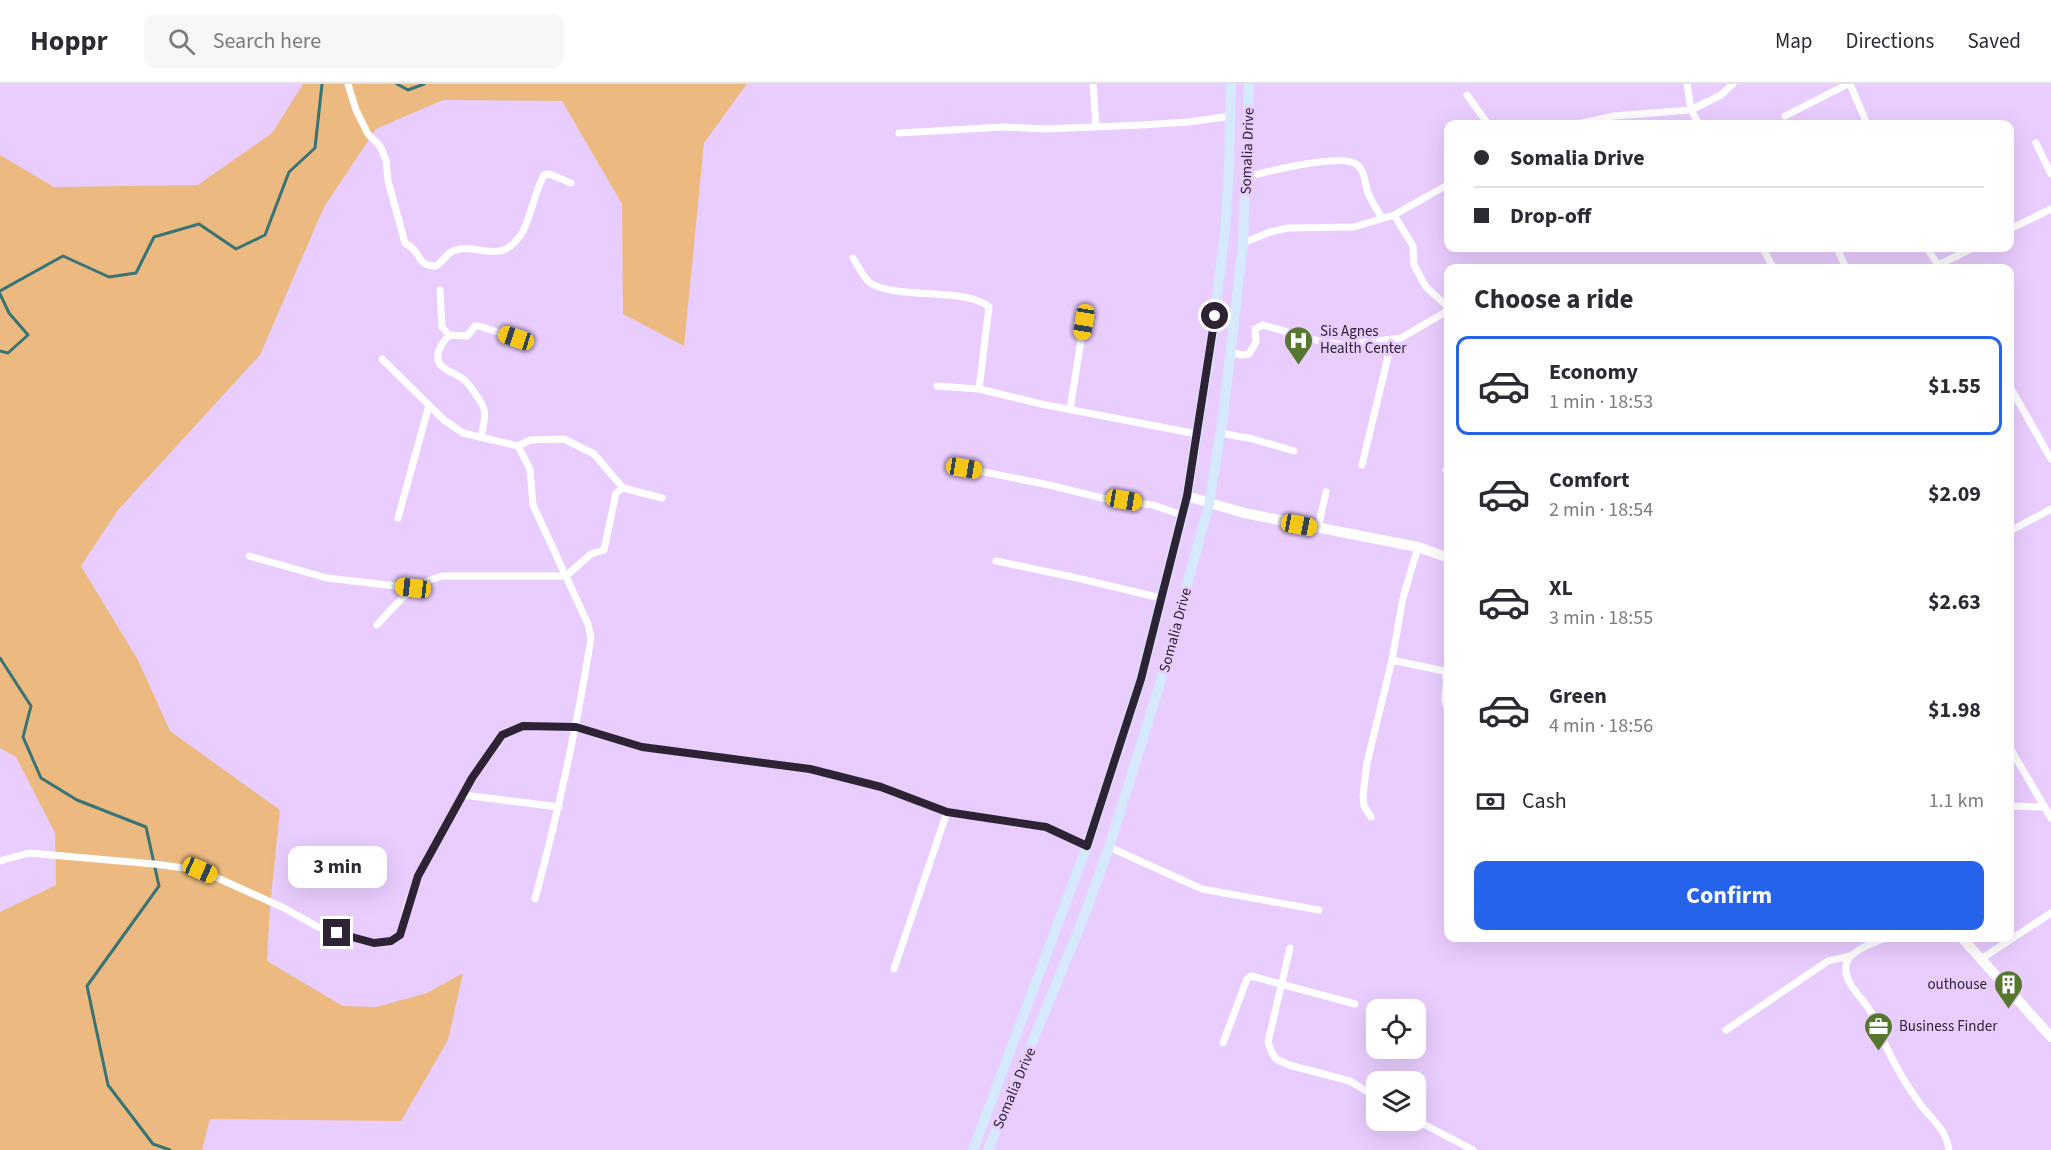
<!DOCTYPE html>
<meta charset="utf-8">
<style>
:root{--surface:#fff;--page:#f7f7f7;--text:#2b2b33;--muted:#7c7c81;--line:#e1e1e2;--accent:#2563eb}
body{margin:0;font-family:"Source Sans 3",sans-serif;background:var(--page);color:var(--text);height:100vh;display:flex;flex-direction:column;font-size:22px;white-space:nowrap}
*{box-sizing:border-box;margin:0}
p{font-size:20px;color:var(--muted)}
.icon{flex:none;width:33px;height:33px;fill:none;stroke:currentColor;stroke-width:2;stroke-linecap:round;stroke-linejoin:round}
.map{position:relative;flex:1;overflow:hidden}
.drawer{position:absolute;left:1444px;top:180px;width:570px;height:678px;display:flex;flex-direction:column;background:var(--surface);border-radius:12px;box-shadow:0 6px 24px #0002}
.drawer>*{flex:none}
.top-card{position:absolute;left:1444px;top:36px;width:570px;height:132px;border-radius:12px;box-shadow:0 6px 24px #0002;display:grid;align-content:center;height:132px;padding:0 30px;background:var(--surface)}
.buttons{position:absolute;left:1366px;top:915px;display:grid;gap:12px}
.buttons a{display:grid;place-items:center;width:60px;height:60px;border-radius:12px;background:var(--surface);box-shadow:0 6px 24px #0002;font-size:30px}
.end{position:absolute;width:27px;height:27px;margin:-14px;border:8px solid #2d2335;background:#fff;box-shadow:0 0 0 3px #fff}
.from{border-radius:50%}
.bubble{position:absolute;height:42px;border-radius:12px;background:var(--surface);box-shadow:0 6px 24px #0002;font-size:20px;font-weight:700;line-height:42px;text-align:center}
.car{position:absolute;width:18px;height:36px;margin:-18px -9px;border-radius:8px;box-shadow:0 0 4px 2px #0007;background:linear-gradient(#f5c518 24%,#345 0 40%,#f5c518 0 76%,#345 0 86%,#f5c518 0)}
.top-card b{display:flex;align-items:center;gap:21px;height:57px;font-size:22px}
.top-card b+b{border-top:2px solid var(--line)}
.top-card i{width:15px;height:15px;background:var(--text)}
ul{padding:0;list-style:none}
li{display:flex;align-items:center;gap:18px;height:99px;margin:0 12px 9px;padding:0 18px;border:3px solid transparent;border-radius:12px}
li div{flex:1}
li b{display:block;font-size:22px}
li em{font-style:normal;font-weight:700}
li.current{border-color:var(--accent)}
li>.icon{width:54px;height:54px;stroke-width:1.5}
h2{padding:0 30px;font-size:27px;line-height:72px}
.pay{display:flex;align-items:center;gap:15px;height:66px;padding:0 30px;font-size:22px}
.pay p{margin-inline-start:auto}
.action{display:flex;gap:12px;margin-top:auto;padding:12px 30px}
.action a{flex:1;height:69px;border-radius:12px;background:var(--accent);color:#fff;font-size:24px;font-weight:700;line-height:69px;text-align:center}
header{display:flex;align-items:center;gap:36px;box-sizing:border-box;height:84px;padding:0 30px;background:var(--surface);border-bottom:2px solid var(--line)}
header strong{font-size:28px}
nav{display:flex;gap:33px;margin-inline-start:auto;font-size:21px}
.search{width:420px;height:54px;background:var(--page);display:flex;align-items:center;gap:15px;box-sizing:border-box;padding:0 21px;border-radius:12px;color:var(--muted);font-size:22px}
.map>svg:first-child{display:block}
.green{fill:#ecba80}
.lines{fill:none;stroke-linecap:round;stroke-linejoin:round}
.stream{stroke:#387375;stroke-width:3}
.street{stroke:#fff;stroke-width:7}
.secondary{stroke:#fff;stroke-width:10}
.primary{stroke:#d7e9fc;stroke-width:10}
.route{stroke:#2d2335;stroke-width:8}
.labels{text-anchor:middle;stroke-width:6;stroke-linejoin:round;paint-order:stroke}
.street-label{font-size:15px;fill:#2d2335;stroke:#e9cdfe}
.poi-label{font-size:15px;fill:#2d2335;stroke:#e9cdfe;text-anchor:start}
</style>
<header>
<strong>Hoppr</strong>
<div class="search"><svg class="icon" aria-label="search" viewBox="0 0 24 24"><circle cx="10" cy="10" r="6"/><path d="M15 15l6 6"/></svg>Search here</div>
<nav><a>Map</a><a>Directions</a><a>Saved</a></nav>
</header>
<div class="map">
<svg width="2051" height="1066" viewBox="0 0 2051 1066">
<rect width="100%" height="100%" fill="#e9cdfe"/>
<path class="green" d="M 303,0 L 747,0 L 704,59 L 684,262 L 623,230 L 622,120 L 562,17 L 443,16 L 376,45 L 324,123 L 260,271 L 118,426 L 81,482 L 138,576 L 170,647 L 280,726 L 270,822 L 267,877 L 343,922 L 376,923 L 427,909 L 463,889 L 448,956 L 401,1037 L 210,1035 L 202,1066 L 0,1066 L 0,828 L 56,801 L 55,749 L 16,673 L 0,664 L 0,71 L 54,103 L 198,101 L 272,49 Z"/>
<g class="lines">
<path class="stream" d="M 397,0 L 408,6 L 424,0
M 0,207 L 63,172 L 109,193 L 136,189 L 154,153 L 199,140 L 236,165 L 265,151 L 289,88 L 315,64 L 322,0
M 0,210 L 9,229 L 28,251 L 8,269 L 0,267
M 0,574 L 31,622 L 23,653 L 41,694 L 77,716 L 146,743 L 159,802 L 87,902 L 108,1001 L 153,1060 L 170,1066"/>
<path class="street" d="M 348,0 L 356,26 L 368,50 L 380,62 L 386,76 L 388,97 L 405,159 C 423,168 415,182 436,182 C 443,178 446,170 453,167 C 478,156 500,186 523,147 C 532,130 534,109 544,91 L 549,90 L 571,99
M 1093,0 L 1096,42
M 1687,0 L 1691,26 L 1699,40
M 1850,0 L 1867,40
M 1467,11 L 1488,40
M 1785,32 L 1848,0
M 1577,40 L 1614,32 L 1691,26 L 1721,11 L 1733,0
M 899,49 L 1003,43 L 1045,45 L 1141,41 L 1189,38 L 1231,32
M 2036,59 L 2051,90
M 1246,93 C 1266,88 1339,69 1356,80 C 1365,86 1365,100 1368,109 C 1372,118 1377,126 1382,134
M 1394,131 L 1413,162 L 1414,181 L 1426,203 L 1449,224
M 2010,145 L 2051,125
M 1243,159 L 1270,148 L 1288,144 L 1354,143 L 1394,131 L 1449,100
M 1763,164 L 1773,184
M 1837,164 L 1846,184
M 1927,164 L 1940,184
M 853,174 C 858,182 863,192 869,198 C 876,203 884,205 891,206 C 918,212 969,206 989,223 L 979,305
M 1938,181 L 1973,164
M 440,206 L 442,243 L 449,251 L 467,252 L 475,242 L 479,242 L 531,259
M 449,251 C 440,261 430,277 447,286 C 452,289 458,291 463,295 C 468,298 483,320 484,325 C 486,334 483,345 481,353
M 1231,268 L 1242,271 L 1249,270 L 1256,258 L 1255,245 L 1263,241 L 1319,257 L 1344,261 L 1401,254 L 1449,226
M 382,275 L 444,336 L 463,349 L 518,362 L 530,356 L 564,355 L 594,370 L 623,404
M 937,302 L 979,305 L 1041,320 L 1197,350
M 2010,303 L 2051,375
M 1070,325 L 1084,238
M 1220,349 L 1253,355 L 1294,367
M 518,362 L 530,385 L 533,421 L 588,540 L 591,554 C 577,643 558,729 535,815
M 1362,381 L 1392,256
M 964,384 L 1049,401 L 1102,414 L 1153,421 L 1182,431
M 1446,386 L 1449,384
M 398,434 L 429,321
M 1318,444 L 1326,408
M 2010,447 L 2051,425
M 249,472 L 327,494 L 413,504
M 996,477 L 1077,494 L 1161,514
M 377,541 C 398,518 410,501 442,492 L 566,492 L 591,470 L 604,466 L 616,409 L 623,404 L 662,414
M 1392,576 L 1444,587 C 1451,599 1439,614 1449,626
M 2010,664 L 2051,734
M 463,711 L 559,723
M 2010,722 L 2043,723
M 1371,733 L 1364,722 L 1363,711 L 1367,679 L 1392,576 L 1403,514 L 1418,463
M 1109,763 L 1202,805 L 1319,826
M 0,777 L 29,769 L 154,780 L 200,786 L 284,824 L 318,843 L 374,859 L 391,857 L 400,851 L 407,822 L 418,792 L 472,694 L 503,651 L 523,642 L 576,643 L 642,663 L 810,685 L 881,703 L 947,728 L 1046,743 L 1087,762
M 1885,854 C 1874,859 1847,867 1846,882 C 1844,899 1859,910 1867,922 C 1874,931 1878,945 1883,956 C 1893,978 1906,1001 1920,1020 C 1932,1036 1946,1045 1949,1066
M 1290,864 L 1268,958 L 1272,969 L 1276,975 L 1289,981 L 1350,997 L 1377,1014
M 1981,875 L 2051,829
M 894,885 L 947,728
M 1726,946 L 1828,877 L 1850,872
M 1223,959 L 1247,895 L 1251,892 L 1355,920
M 1416,1036 L 1473,1066"/>
<path class="secondary" d="M 1187,412 L 1244,429 L 1418,463 L 1449,474
M 1962,854 L 2051,953"/>
<path class="primary" d="M 973,1066 L 1087,762 L 1141,595 L 1187,412 L 1212,254 L 1225,147 L 1229,81 L 1231,0
M 988,1066 L 1083,835 L 1109,763 L 1158,606 L 1209,420 L 1223,333 L 1243,159 L 1249,0"/>
</g>
<g class="lines">
<path class="route" d="M 337,849 L 374,859 L 391,857 L 400,851 L 418,792 L 472,694 L 502,651 L 523,642 L 576,643 L 642,663 L 810,685 L 881,703 L 947,728 L 1046,743 L 1087,762 L 1141,595 L 1187,412 L 1215,232"/>
</g>
<defs>
<symbol id="hospital-pin" viewBox="-11 -11 22 30"><path d="M0 17L-7.5 6A9.5 9.5 0 1 1 7.5 6Z" fill="#55772e" stroke="#e9cdfe"/><path d="M-5-5h3v3.5h4V-5h3V5h-3V1.5h-4V5h-3Z" fill="#fff"/></symbol>
<symbol id="building-pin" viewBox="-11 -11 22 30"><path d="M0 17L-7.5 6A9.5 9.5 0 1 1 7.5 6Z" fill="#55772e" stroke="#e9cdfe"/><path d="M-4-6H4V6H1V3H-1V6H-4ZM-2.5-4.3h1.7v1.8h-1.7ZM.8-4.3h1.7v1.8H.8ZM-2.5-1h1.7V.8h-1.7ZM.8-1h1.7V.8H.8Z" fill="#fff"/></symbol>
<symbol id="office-pin" viewBox="-11 -11 22 30"><path d="M0 17L-7.5 6A9.5 9.5 0 1 1 7.5 6Z" fill="#55772e" stroke="#e9cdfe"/><path d="M-6-3h4V-5.5h4V-3h4V5H-6ZM-1-4.5V-3h2v-1.5ZM-6 0V1H6V0Z" fill="#fff"/></symbol>
</defs>
<g fill-rule="evenodd">
<use href="#hospital-pin" x="1282" y="240" width="33" height="45"/>
<use href="#building-pin" x="1992" y="884" width="33" height="45"/>
<use href="#office-pin" x="1862" y="926" width="33" height="45"/>
</g>
<g class="labels">
<g class="street-label">
<text transform="translate(1247 67) rotate(-88)" y="5">Somalia Drive</text>
<text transform="translate(1175 546) rotate(-75)" y="5">Somalia Drive</text>
<text transform="translate(1014 1004) rotate(-67)" y="5">Somalia Drive</text>
</g>
<g class="poi-label">
<text x="1320" y="252">Sis Agnes<tspan x="1320" dy="17">Health Center</tspan></text>
<text x="1987" y="905" text-anchor="end">outhouse</text>
<text x="1899" y="947">Business Finder</text>
</g>
</g>
</svg>
<div class="buttons">
<a><svg class="icon" aria-label="locate" viewBox="0 0 24 24"><circle cx="12" cy="12" r="6"/><path d="M12 2v4M12 18v4M2 12h4M18 12h4"/></svg></a>
<a><svg class="icon" aria-label="layers" viewBox="0 0 24 24"><path d="M12 4l9 5-9 5-9-5zM3 14l9 5 9-5"/></svg></a>
</div>
<i class="end from" style="left:1215px;top:232px"></i>
<i class="end" style="left:337px;top:849px"></i>
<div class="bubble" style="left:288px;top:762px;width:99px">3 min</div>
<i class="car" style="left:1084px;top:238px;rotate:189deg"></i>
<i class="car" style="left:516px;top:254px;rotate:288deg"></i>
<i class="car" style="left:964px;top:384px;rotate:99deg"></i>
<i class="car" style="left:1124px;top:416px;rotate:100deg"></i>
<i class="car" style="left:1299px;top:441px;rotate:101deg"></i>
<i class="car" style="left:413px;top:504px;rotate:277deg"></i>
<i class="car" style="left:200px;top:786px;rotate:114deg"></i>
<div class="top-card">
<b><i class="from"></i>Somalia Drive</b>
<b><i></i>Drop-off</b>
</div>
<section class="drawer">
<h2>Choose a ride</h2>
<ul>
<li class="current"><svg class="icon" aria-label="car" viewBox="0 0 24 24"><path d="M5 17H2v-5l4-1 3-4h7l3 4 3 1v5h-3M9 17h6M6 11h13"/><circle cx="7" cy="17" r="2"/><circle cx="17" cy="17" r="2"/></svg><div><b>Economy</b><p>1 min · 18:53</p></div><em>$1.55</em></li>
<li><svg class="icon" aria-label="car" viewBox="0 0 24 24"><path d="M5 17H2v-5l4-1 3-4h7l3 4 3 1v5h-3M9 17h6M6 11h13"/><circle cx="7" cy="17" r="2"/><circle cx="17" cy="17" r="2"/></svg><div><b>Comfort</b><p>2 min · 18:54</p></div><em>$2.09</em></li>
<li><svg class="icon" aria-label="car" viewBox="0 0 24 24"><path d="M5 17H2v-5l4-1 3-4h7l3 4 3 1v5h-3M9 17h6M6 11h13"/><circle cx="7" cy="17" r="2"/><circle cx="17" cy="17" r="2"/></svg><div><b>XL</b><p>3 min · 18:55</p></div><em>$2.63</em></li>
<li><svg class="icon" aria-label="car" viewBox="0 0 24 24"><path d="M5 17H2v-5l4-1 3-4h7l3 4 3 1v5h-3M9 17h6M6 11h13"/><circle cx="7" cy="17" r="2"/><circle cx="17" cy="17" r="2"/></svg><div><b>Green</b><p>4 min · 18:56</p></div><em>$1.98</em></li>
</ul>
<div class="pay"><svg class="icon" aria-label="cash" viewBox="0 0 24 24"><path d="M3 7h18v10H3z"/><circle cx="12" cy="12" r="2"/></svg>Cash<p>1.1 km</p></div>
<div class="action"><a>Confirm</a></div>
</section>
</div>
